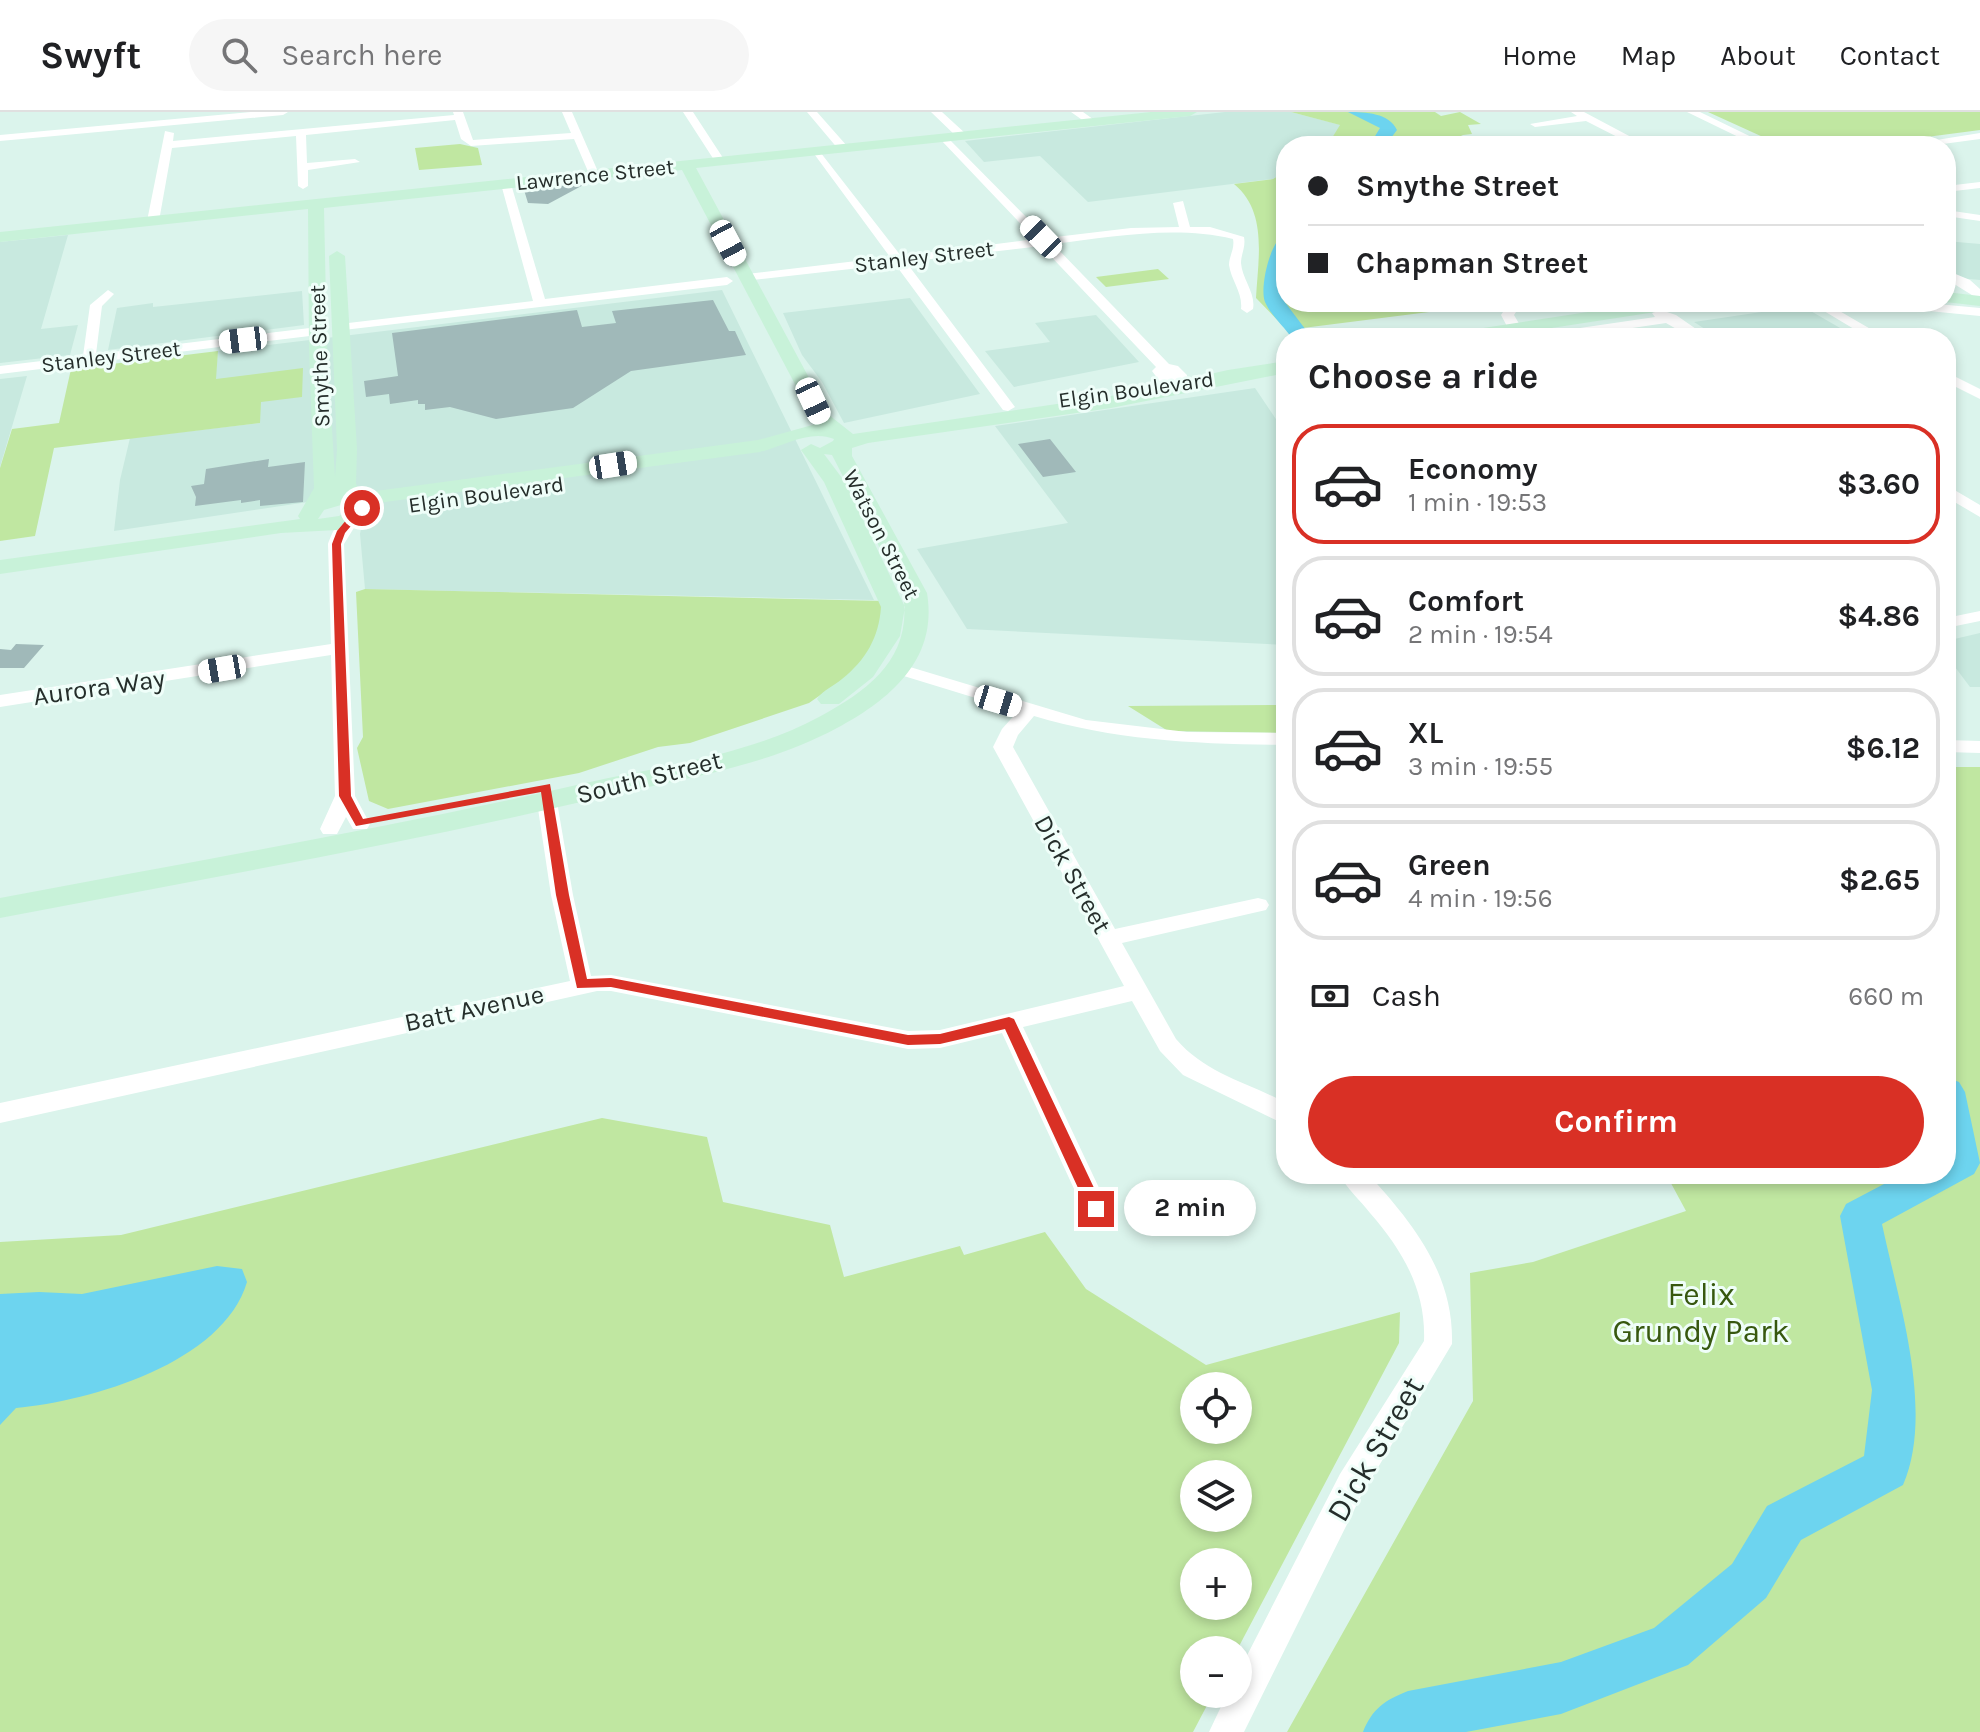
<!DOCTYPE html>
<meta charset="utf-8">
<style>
:root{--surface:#fff;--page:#f6f6f6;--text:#202124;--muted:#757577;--line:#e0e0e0;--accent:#d93025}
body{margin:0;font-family:Karla,sans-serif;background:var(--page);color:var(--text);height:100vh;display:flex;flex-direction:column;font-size:30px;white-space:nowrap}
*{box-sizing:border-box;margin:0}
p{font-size:26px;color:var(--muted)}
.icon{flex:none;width:44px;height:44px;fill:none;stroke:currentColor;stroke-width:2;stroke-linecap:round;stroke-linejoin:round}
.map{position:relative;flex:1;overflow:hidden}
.drawer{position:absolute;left:1276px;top:216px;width:680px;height:856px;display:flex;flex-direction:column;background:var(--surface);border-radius:32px;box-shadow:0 4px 12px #0003}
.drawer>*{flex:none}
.banner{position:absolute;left:1276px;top:24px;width:680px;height:176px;border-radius:32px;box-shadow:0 4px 12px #0003;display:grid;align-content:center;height:176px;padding:0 32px;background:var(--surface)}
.tools{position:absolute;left:1180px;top:1260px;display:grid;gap:16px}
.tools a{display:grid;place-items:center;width:72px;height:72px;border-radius:50%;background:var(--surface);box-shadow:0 4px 12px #0003;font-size:40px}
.end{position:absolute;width:36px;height:36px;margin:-18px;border:10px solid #d93025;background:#fff;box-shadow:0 0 0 4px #fff}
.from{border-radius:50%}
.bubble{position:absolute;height:56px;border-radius:28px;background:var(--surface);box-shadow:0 4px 12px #0003;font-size:26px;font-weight:700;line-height:56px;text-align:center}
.car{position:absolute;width:24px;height:48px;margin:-24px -12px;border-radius:10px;box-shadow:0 0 6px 2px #0007;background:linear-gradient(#fff 24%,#345 0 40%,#fff 0 76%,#345 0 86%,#fff 0)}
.banner b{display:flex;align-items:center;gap:28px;height:76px;font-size:30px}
.banner b+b{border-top:2px solid var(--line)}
.banner i{width:20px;height:20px;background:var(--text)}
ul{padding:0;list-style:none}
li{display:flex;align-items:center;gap:24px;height:120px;margin:0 16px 12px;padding:0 16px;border:4px solid var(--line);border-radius:32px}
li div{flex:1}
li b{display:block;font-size:30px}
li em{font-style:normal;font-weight:700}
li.active{border-color:var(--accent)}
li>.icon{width:72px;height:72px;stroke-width:1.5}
h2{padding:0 32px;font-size:36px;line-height:96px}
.pay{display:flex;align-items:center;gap:20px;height:88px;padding:0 32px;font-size:30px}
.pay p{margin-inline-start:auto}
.primary-button{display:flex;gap:16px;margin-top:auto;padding:16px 32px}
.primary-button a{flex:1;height:92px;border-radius:48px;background:var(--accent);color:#fff;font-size:32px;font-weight:700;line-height:92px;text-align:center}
header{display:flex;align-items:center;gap:48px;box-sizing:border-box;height:112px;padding:0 40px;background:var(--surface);border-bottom:2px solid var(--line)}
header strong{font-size:38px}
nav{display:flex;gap:44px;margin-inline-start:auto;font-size:28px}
.search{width:560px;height:72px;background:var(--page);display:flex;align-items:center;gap:20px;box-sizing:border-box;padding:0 28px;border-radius:44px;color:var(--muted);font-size:30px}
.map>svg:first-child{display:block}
.built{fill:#c8e9df}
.green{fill:#c0e7a1;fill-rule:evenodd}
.water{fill:#6dd4ef}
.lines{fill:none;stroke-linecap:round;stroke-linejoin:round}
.river{fill:#6dd4ef;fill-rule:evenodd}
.building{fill:#a0b9b9}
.street{fill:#fff;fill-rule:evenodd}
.secondary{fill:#c8f2d9;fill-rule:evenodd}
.route{fill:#d93025}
.labels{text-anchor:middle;stroke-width:6;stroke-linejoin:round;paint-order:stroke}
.far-street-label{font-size:22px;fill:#252e2b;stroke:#effef9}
.street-label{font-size:26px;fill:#252e2b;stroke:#effef9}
.near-park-label{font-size:32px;fill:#37580f;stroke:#effef9}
.near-street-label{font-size:32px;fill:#252e2b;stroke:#effef9}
</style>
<header>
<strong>Swyft</strong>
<div class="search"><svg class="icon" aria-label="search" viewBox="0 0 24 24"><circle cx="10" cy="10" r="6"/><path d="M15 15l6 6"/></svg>Search here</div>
<nav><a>Home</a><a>Map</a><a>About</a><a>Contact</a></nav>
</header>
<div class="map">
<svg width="1980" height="1620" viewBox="0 0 1980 1620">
<rect width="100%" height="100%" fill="#dbf4ec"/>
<path class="built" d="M 1225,0 L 1291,0 L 1341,13 L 1327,34 L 1286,34 L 1286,59 L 1273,67 L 1088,90 L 1040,44 L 984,50 L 965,29 Z
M 68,123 L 41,217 L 78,213 L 70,243 L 0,251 L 0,130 Z
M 1946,129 L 1980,132 L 1980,168 L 1946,165 Z
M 722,178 L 874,488 L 365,477 L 360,422 L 368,381 L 114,419 L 120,368 L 130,326 L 260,311 L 260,290 L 215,267 L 218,239 Z
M 302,179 L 304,213 L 108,238 L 117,196 L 153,191 L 153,195 Z
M 910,186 L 980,282 L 844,311 L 822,270 L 802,243 L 783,201 Z
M 1802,194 L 1847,220 L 1807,226 L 1719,226 L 1694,210 Z
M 1096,203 L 1139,250 L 1014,275 L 985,239 L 1050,230 L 1035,211 Z
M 27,264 L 0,355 L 0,267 Z
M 1255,276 L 1286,322 L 1286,533 L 967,517 L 917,437 L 1068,411 L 995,314 Z
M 1980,521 L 1980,575 L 1970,575 L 1946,543 L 1946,529 Z"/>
<path class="green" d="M 1291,0 L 1435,0 L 1441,4 L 1460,0 L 1481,12 L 1468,13 L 1472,22 L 1463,23 L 1440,34 L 1327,34 L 1340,13 Z
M 1708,0 L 1980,0 L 1980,18 L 1858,34 L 1783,34 Z
M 460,32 L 478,36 L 482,53 L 419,58 L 415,36 Z
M 1286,59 L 1286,190 L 1508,190 L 1287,218 L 1256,186 C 1258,147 1268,100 1234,72 L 1273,67 Z
M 1158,157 L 1169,167 L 1106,175 L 1096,165 Z
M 218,239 L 216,267 L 303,256 L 302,285 L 261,290 L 260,311 L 54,336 L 35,424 L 0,429 L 0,356 L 12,317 L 59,311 L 71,257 Z
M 365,477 L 884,489 L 881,512 L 869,540 L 852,561 L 809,591 L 690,631 L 658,635 L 579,661 L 388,697 L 369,689 L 357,636 L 363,625 L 356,480 Z
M 1286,593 L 1286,621 L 1168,619 L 1128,594 Z
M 1946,655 L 1980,655 L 1980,1620 L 1287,1620 L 1473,1289 L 1470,1161 L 1533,1150 L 1686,1099 L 1666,1062 L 1946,1062 Z
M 602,1006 L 707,1025 L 723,1090 L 830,1113 L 844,1165 L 960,1134 L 964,1143 L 1045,1120 L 1086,1177 L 1206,1253 L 1400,1200 L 1399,1231 L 1237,1538 L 1194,1538 L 1194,1582 L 1213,1582 L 1193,1620 L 0,1620 L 0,1130 L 121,1123 ZM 1194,1274 L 1238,1274 L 1238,1318 L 1194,1318 ZM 1194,1362 L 1238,1362 L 1238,1406 L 1194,1406 ZM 1194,1450 L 1238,1450 L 1238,1494 L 1194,1494 Z"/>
<path class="water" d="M 217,1154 L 242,1157 L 247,1170 C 223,1251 91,1289 16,1296 L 0,1313 L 0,1182 L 39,1180 L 82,1182 Z"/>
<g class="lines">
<path class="river" d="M 1348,0 C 1366,0 1389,1 1397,18 L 1385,34 L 1369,34 L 1380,16 Z
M 1286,122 L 1284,189 L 1312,226 L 1292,226 C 1284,215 1270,202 1265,190 C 1259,176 1271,125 1286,122 Z
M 1946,965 L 1959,970 L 1965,980 L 1980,1051 L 1974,1062 L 1882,1112 C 1898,1188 1935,1299 1903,1373 L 1801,1428 L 1766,1486 L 1688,1553 L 1561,1602 L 1466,1620 L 1363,1620 C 1372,1597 1385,1588 1408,1579 L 1561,1550 L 1654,1516 L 1732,1452 L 1767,1394 L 1864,1344 L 1872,1278 L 1840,1104 L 1846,1092 L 1903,1062 L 1946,1062 Z"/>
</g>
<path class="building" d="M 587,71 L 548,92 L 528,91 L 524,78 Z
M 713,188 L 729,219 L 735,219 L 746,243 L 631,259 L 573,296 L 496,307 L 450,295 L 425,298 L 425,292 L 418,292 L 418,288 L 390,292 L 389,282 L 366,285 L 364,269 L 398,264 L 392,221 L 577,198 L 582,215 L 616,211 L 612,199 Z
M 1050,327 L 1076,360 L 1043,365 L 1018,332 Z
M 269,347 L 268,355 L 305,350 L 303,390 L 260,394 L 260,388 L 241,391 L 241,388 L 195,394 L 196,385 L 191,374 L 204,372 L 206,357 Z
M 16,532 L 44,533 L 24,556 L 0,556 L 0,537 L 11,538 Z"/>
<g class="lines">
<path class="street" d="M 251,0 L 288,0 L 283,3 L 0,29 L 0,23 Z
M 453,0 L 463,0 L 473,28 L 571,21 L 562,0 L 572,0 L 599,62 L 590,64 L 574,27 L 471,34 L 461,27 L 455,8 L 306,23 L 307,51 L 355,47 L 360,50 L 308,58 L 308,74 L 303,77 L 298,74 L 296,24 L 172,36 L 159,109 L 153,112 L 147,109 L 165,19 L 174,21 L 173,29 L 454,3 Z
M 683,0 L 693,0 L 725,49 L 724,51 L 716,51 Z
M 807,0 L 817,0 L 847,34 L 847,38 L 839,38 Z
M 931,0 L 942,0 L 966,22 L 966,26 L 958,26 Z
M 1071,0 L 1083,0 L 1097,10 L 1088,12 Z
M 1571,0 L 1584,0 L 1648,34 L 1635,34 L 1586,9 L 1535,15 L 1530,12 L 1577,4 Z
M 1687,0 L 1700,0 L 1770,34 L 1757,34 Z
M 1980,21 L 1980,27 L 1928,34 L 1899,34 Z
M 945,23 L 1047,126 L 1131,116 L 1179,115 L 1173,91 L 1183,89 L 1190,115 L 1210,115 L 1244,125 C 1246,135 1241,142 1241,151 C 1242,167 1256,181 1253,197 L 1247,201 L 1241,197 C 1243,181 1231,168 1229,153 C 1229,144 1235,137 1233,127 C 1175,113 1111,125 1053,132 L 1169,252 L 1178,254 L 1187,263 L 1186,271 L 1179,275 L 1161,271 L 1152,259 L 1156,255 L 1041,134 L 906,150 L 1015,295 L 1008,299 L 1003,298 L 895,152 L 743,169 L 741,166 L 747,162 L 890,145 L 812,39 L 817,36 L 901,144 L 1035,127 L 941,28 L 940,26 Z
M 506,69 L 511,72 L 545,187 L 727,165 L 733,169 L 727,173 L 335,219 L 333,216 L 340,212 L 533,189 L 501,72 Z
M 1980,70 L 1980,76 L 1946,80 L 1946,74 Z
M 1946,98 L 1980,103 L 1980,109 L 1946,104 Z
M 1946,158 L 1970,168 L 1980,177 L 1980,188 L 1946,167 Z
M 108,178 L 114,182 L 102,194 L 96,242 L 318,215 L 325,219 L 318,223 L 0,262 L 0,254 L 83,244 L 90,193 Z
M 1528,190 L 1553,190 L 1516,200 L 1514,203 L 1521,215 L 1509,218 L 1501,203 L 1507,194 Z
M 1809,190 L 1824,190 L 1886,226 L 1869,226 Z
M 1871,190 L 1916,190 L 1980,196 L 1980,204 L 1877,194 Z
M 1658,197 L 1676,203 L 1709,226 L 1692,226 L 1666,211 L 1565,226 L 1532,226 L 1539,222 L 1655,205 L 1652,201 Z
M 1946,260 L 1980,277 L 1980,287 L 1946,270 Z
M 1946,373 L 1980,393 L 1980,405 L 1946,385 Z
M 352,401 L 360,406 L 344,432 L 355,684 L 370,712 L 367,717 L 353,717 L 346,705 L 337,722 L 323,722 L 320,717 L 335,684 L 331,543 L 0,595 L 0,583 L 331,532 L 328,432 C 332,421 339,404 352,401 Z
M 1980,499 L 1980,509 L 1946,516 L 1946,506 Z
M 900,552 L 1086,608 L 1187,620 L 1286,621 L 1286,633 C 1200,632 1117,629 1034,604 L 1018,623 L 1013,635 L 1115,817 L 1258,786 L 1266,788 L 1269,793 L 1266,798 L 1122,831 L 1176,927 C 1206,962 1247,970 1286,991 L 1286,1013 L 1183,963 L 1160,939 L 1132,889 L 1023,915 L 1109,1097 L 1105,1105 L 1096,1108 L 1087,1105 L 1002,921 L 940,936 L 908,937 L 611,879 L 597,879 L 0,1011 L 0,991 L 570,869 L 551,783 L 537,690 L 547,684 L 557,690 L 573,783 L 591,864 L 611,863 L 908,919 L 940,918 L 1124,874 L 993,635 L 1002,617 L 1018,599 L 894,561 L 891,557 L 894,553 Z
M 1946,628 L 1980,629 L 1980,641 L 1946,640 Z
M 1339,1062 L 1368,1062 C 1413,1111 1454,1162 1452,1232 L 1362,1382 L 1244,1620 L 1209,1620 L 1227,1582 L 1238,1582 L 1238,1561 L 1340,1362 L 1424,1229 C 1426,1178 1403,1139 1370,1101 C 1360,1088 1347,1077 1339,1062 Z"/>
<path class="secondary" d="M 1151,0 L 1197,0 L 1190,4 L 696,56 L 829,303 L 853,322 L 1111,284 L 1228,258 L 1286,249 L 1286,261 L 1111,296 L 868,331 L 852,336 L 852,344 L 927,481 C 938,547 891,587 837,616 C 763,656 675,668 594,687 C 397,733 198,768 0,806 L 0,786 C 194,749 389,716 581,672 C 661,654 746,644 819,605 C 871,577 913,545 903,481 L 832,343 L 824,342 L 845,370 L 905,495 L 900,524 L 873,565 L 839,592 L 821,592 L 817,587 C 823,578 834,574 842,567 C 866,548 879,525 881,495 L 824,370 L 801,338 L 811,332 L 820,336 L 833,329 L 834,327 C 811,317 783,334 760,340 L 370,392 L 373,396 L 363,408 L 337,418 L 281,421 L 0,462 L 0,448 L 300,407 L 298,404 L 314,376 L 309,237 L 308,97 L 0,130 L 0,120 ZM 682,58 L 816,312 L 758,328 L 361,381 L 356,372 L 357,337 L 345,144 L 337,139 L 329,144 L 337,337 L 335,365 L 327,237 L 324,96 ZM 341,393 L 351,396 L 339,404 L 318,407 L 324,398 Z
M 1946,180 L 1980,184 L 1980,194 L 1945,190 Z
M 1653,190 L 1697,190 L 1688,195 L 1486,226 L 1441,226 L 1450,221 Z"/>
</g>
<path class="route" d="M 358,394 L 366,396 L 345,421 L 341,432 L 351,684 L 363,707 L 550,672 L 569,783 L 587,867 L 611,866 L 908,923 L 940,922 L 1009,905 L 1014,907 L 1104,1097 L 1101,1102 L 1090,1102 L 1005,917 L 940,932 L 908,933 L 611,875 L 577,876 L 556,783 L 541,680 L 356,714 L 339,684 L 332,432 L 337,419 Z"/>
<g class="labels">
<g class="far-street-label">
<text transform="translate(595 62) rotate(-6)" y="8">Lawrence Street</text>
<text transform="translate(924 144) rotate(-7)" y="8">Stanley Street</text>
<text transform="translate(111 244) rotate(-7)" y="8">Stanley Street</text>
<text transform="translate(319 244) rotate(-92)" y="8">Smythe Street</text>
<text transform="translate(1136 277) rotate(-8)" y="8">Elgin Boulevard</text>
<text transform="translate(486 382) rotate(-8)" y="8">Elgin Boulevard</text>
<text transform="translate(882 422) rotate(63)" y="8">Watson Street</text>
</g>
<g class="street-label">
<text transform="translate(99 575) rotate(-8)" y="9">Aurora Way</text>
<text transform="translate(649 665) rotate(-14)" y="9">South Street</text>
<text transform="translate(1073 762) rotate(61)" y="9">Dick Street</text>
<text transform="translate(474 896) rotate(-12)" y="9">Batt Avenue</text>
</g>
<g class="near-park-label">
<text x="1701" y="1193">Felix<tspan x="1701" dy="37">Grundy Park</tspan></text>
</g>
<g class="near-street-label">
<text transform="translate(1375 1337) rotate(-60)" y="11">Dick Street</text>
</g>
</g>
</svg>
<div class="tools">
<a><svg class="icon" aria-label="locate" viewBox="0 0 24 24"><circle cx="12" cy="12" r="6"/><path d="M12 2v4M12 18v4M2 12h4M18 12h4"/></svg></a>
<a><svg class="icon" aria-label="layers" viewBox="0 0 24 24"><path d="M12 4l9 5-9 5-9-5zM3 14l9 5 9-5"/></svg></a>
<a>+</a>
<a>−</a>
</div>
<i class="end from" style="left:362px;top:396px"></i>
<i class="end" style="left:1096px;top:1097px"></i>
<div class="bubble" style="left:1124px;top:1068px;width:132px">2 min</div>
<i class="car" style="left:1041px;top:125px;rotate:316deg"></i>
<i class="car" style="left:728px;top:131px;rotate:152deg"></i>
<i class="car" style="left:243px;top:228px;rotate:263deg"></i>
<i class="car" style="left:813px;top:289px;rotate:155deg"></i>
<i class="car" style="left:613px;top:353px;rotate:81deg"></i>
<i class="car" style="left:222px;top:557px;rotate:260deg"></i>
<i class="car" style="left:998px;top:589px;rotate:107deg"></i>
<div class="banner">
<b><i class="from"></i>Smythe Street</b>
<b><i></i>Chapman Street</b>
</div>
<section class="drawer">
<h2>Choose a ride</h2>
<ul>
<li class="active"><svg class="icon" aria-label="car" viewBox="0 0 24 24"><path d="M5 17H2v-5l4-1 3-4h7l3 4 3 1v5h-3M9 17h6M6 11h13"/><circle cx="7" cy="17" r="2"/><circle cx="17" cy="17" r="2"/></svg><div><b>Economy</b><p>1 min · 19:53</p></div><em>$3.60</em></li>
<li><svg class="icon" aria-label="car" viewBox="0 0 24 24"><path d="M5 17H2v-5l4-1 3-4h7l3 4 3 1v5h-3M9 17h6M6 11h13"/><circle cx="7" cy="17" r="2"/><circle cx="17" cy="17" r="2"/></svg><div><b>Comfort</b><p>2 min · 19:54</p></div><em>$4.86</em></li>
<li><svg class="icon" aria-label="car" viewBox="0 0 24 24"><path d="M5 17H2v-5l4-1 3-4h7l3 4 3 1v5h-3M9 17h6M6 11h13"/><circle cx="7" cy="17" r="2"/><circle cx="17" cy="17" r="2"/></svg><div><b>XL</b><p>3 min · 19:55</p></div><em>$6.12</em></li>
<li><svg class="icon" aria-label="car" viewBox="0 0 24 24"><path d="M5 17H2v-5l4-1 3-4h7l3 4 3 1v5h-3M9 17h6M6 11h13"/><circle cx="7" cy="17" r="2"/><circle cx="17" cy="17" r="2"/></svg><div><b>Green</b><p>4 min · 19:56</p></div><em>$2.65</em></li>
</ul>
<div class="pay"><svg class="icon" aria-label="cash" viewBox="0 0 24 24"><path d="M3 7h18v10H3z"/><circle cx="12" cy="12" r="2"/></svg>Cash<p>660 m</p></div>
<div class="primary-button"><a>Confirm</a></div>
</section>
</div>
